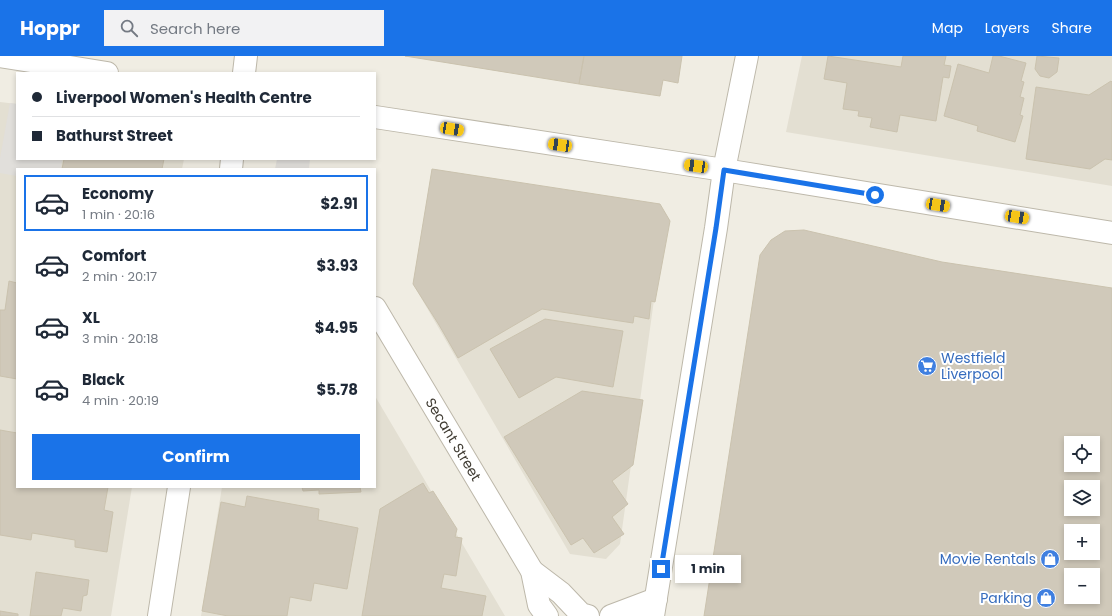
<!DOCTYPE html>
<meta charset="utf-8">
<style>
:root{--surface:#fff;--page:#f2f2f3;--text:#1f2937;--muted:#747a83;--line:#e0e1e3;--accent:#1a73e8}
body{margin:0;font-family:Poppins,sans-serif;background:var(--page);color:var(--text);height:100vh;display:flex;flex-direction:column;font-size:15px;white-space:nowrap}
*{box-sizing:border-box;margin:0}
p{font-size:13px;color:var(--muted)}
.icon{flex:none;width:22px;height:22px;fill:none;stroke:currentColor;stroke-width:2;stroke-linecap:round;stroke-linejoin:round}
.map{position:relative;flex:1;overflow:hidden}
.sheet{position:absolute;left:16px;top:112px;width:360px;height:320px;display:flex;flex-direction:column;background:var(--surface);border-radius:0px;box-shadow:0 2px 6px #0003}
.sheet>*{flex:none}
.banner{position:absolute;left:16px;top:16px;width:360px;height:88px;border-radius:0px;box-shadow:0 2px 6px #0003;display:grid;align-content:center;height:88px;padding:0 16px;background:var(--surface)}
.buttons{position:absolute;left:1064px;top:380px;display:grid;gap:8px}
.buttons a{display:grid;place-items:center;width:36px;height:36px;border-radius:0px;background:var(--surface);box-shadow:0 2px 6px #0003;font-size:20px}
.end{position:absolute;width:18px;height:18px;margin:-9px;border:5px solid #1a73e8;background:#fff;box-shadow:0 0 0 2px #fff}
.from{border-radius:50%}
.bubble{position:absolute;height:28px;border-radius:0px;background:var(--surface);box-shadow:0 2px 6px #0003;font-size:13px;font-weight:700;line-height:28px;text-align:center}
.car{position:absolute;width:12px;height:24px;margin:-12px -6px;border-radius:5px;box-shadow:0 0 3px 1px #0007;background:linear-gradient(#f5c518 24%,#345 0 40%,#f5c518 0 76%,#345 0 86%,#f5c518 0)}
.banner b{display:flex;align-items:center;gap:14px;height:38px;font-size:15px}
.banner b+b{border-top:1px solid var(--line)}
.banner i{width:10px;height:10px;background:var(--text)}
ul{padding:7px 0 0;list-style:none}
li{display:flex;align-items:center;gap:12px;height:56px;margin:0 8px 6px;padding:0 8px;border:2px solid transparent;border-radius:0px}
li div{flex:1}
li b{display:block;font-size:15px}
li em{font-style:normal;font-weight:700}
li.active{border-color:var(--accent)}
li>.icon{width:36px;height:36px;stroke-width:1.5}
.primary-button{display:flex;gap:8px;margin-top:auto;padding:8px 16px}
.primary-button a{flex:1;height:46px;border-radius:0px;background:var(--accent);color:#fff;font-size:16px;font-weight:700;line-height:46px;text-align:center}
header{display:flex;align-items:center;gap:24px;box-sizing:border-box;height:56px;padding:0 20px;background:var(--accent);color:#fff}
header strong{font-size:19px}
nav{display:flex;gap:22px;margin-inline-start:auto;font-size:14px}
.search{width:280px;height:36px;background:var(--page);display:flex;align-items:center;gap:10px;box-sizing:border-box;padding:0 14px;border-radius:0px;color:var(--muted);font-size:15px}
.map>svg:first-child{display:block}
.residential{fill:#e3dfd2}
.parking{fill:#e1dfdb}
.building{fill:#d0c9ba;stroke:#cac2ae;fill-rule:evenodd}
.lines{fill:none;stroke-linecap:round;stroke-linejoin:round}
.minor-casing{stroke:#bdb8aa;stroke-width:24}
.minor{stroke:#fff;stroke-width:22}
.route{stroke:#1a73e8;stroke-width:5}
.labels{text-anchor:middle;stroke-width:4;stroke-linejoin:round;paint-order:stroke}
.shop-label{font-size:14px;fill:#366cbe;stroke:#fff;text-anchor:end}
.street-label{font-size:14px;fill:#413d34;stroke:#fff}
</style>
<header>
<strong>Hoppr</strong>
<div class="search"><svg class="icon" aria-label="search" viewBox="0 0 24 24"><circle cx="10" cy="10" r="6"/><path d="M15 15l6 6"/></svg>Search here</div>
<nav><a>Map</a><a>Layers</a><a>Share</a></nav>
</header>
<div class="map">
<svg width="1112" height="560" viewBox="0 0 1112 560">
<rect width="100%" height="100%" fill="#f0ede3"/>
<path class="residential" d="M 802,0 L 1112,0 L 1112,130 L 786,76 Z
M 0,46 L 17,48 L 17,103 L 184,103 L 182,113 L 17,113 L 17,431 L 132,431 L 111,560 L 0,560 Z
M 432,113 L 660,148 L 665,165 L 620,488 L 606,503 L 570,498 L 413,228 Z
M 375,340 L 505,560 L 201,560 L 222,431 L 375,431 Z"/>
<path class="parking" d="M 10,47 L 17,48 L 17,103 L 62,103 L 61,113 L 17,113 L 17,120 L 0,117 L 0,102 Z
M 277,103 L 310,103 L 309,113 L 275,113 Z"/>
<path class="building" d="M 405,0 L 584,0 L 579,28 Z
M 584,0 L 682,0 L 678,27 L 663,24 L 660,40 L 579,28 Z
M 828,0 L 901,11 L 903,0 L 946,0 L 944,9 L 951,10 L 949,22 L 943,21 L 936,65 L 900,59 L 897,76 L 870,71 L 872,62 L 858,60 L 859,55 L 843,53 L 847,27 L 824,23 Z
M 993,0 L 999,0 L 1026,7 L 1021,25 L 1024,26 L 1020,41 L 1024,42 L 1020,59 L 1023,60 L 1015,86 L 977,75 L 978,70 L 944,60 L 958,8 L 989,17 Z
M 1037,0 L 1059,2 L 1057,16 L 1049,22 L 1040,20 L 1035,13 Z
M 1111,25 L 1112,26 L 1112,104 L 1105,103 L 1090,113 L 1026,103 L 1036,31 L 1089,39 Z
M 64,103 L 164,103 L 162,113 L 62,113 Z
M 432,113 L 660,148 L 670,165 L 655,246 L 651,245 L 649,263 L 634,260 L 633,267 L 542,253 L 458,302 L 439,269 L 413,228 Z
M 804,174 L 942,206 L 1112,232 L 1112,560 L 704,560 L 760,199 L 771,184 L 785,175 ZM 1071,387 L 1093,387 L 1093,409 L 1071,409 ZM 1071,431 L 1093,431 L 1093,453 L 1071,453 ZM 1071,475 L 1093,475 L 1093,497 L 1071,497 ZM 1071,519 L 1093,519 L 1093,541 L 1071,541 Z
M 9,225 L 17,227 L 17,323 L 0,320 L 0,254 L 5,254 Z
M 545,263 L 623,275 L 613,331 L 556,321 L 519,342 L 490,293 Z
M 582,335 L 643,344 L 633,409 L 612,425 L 628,448 L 612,461 L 624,478 L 594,497 L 583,482 L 571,489 L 504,381 Z
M 0,374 L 17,377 L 17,431 L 108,431 L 104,454 L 113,456 L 107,496 L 75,491 L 75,484 L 32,477 L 31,484 L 0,479 Z
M 423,427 L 429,437 L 433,435 L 457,473 L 455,481 L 462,482 L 456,520 L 444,518 L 441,532 L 486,540 L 482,560 L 362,560 L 380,453 Z
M 302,431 L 360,431 L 361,436 L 319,438 L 319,434 L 303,435 Z
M 247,440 L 319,453 L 318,464 L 358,472 L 347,533 L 314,527 L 311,545 L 290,541 L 287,560 L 228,560 L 202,555 L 221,446 L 245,451 Z
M 36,516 L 89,524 L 87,539 L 83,540 L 81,555 L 63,552 L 61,560 L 30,560 Z
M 0,555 L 18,558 L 18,560 L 0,560 Z"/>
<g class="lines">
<defs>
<g id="minor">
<path d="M 0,0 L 107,17"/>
<path d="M 244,17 L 246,0"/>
<path d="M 375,61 L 724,114 L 1112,177"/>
<path d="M 231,113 L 232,103"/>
<path id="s1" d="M 375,252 L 532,515 L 539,549 L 547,560"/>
<path d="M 532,515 L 561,537 L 581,558 L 588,560"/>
<path d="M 159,560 L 179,431"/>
<path d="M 611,560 L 656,543"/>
<path d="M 653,560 L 716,172 L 724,114 L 747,0"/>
</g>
</defs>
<use href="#minor" class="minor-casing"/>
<use href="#minor" class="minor"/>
</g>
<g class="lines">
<path class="route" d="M 661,513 L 716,172 L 724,114 L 875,139"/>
</g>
<defs>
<symbol id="supermarket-disc" viewBox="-11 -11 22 22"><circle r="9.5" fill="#3f7fe0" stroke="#fff"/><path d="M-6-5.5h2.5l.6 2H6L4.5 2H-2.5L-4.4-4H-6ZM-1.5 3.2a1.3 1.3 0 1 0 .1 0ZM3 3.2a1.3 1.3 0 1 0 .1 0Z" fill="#fff"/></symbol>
<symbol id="shop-disc" viewBox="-11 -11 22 22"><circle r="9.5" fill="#3f7fe0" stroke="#fff"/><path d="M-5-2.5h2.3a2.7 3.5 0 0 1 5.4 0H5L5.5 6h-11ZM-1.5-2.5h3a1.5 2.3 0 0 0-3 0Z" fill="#fff"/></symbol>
</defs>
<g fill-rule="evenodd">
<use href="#supermarket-disc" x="916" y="299" width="22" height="22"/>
<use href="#shop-disc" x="1039" y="492" width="22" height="22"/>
<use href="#shop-disc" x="1035" y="531" width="22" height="22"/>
</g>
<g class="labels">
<g class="shop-label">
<text x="941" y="307" text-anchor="start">Westfield<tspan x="941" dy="16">Liverpool</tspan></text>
<text x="1036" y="508">Movie Rentals</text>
<text x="1032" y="547">Parking</text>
</g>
<g class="street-label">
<text dy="5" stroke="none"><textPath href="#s1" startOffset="153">Secant Street</textPath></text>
</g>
</g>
</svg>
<div class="buttons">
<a><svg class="icon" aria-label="locate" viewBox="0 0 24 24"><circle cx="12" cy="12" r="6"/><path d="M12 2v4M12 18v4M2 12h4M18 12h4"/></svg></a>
<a><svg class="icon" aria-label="layers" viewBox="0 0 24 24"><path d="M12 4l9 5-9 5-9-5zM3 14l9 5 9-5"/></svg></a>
<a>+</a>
<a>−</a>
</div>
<i class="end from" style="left:875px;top:139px"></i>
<i class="end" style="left:661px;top:513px"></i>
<div class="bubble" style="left:675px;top:499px;width:66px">1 min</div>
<i class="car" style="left:452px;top:73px;rotate:99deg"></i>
<i class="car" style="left:560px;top:89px;rotate:278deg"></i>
<i class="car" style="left:696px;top:110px;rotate:278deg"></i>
<i class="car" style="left:938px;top:149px;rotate:99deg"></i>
<i class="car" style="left:1017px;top:161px;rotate:99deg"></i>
<div class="banner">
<b><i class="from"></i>Liverpool Women's Health Centre</b>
<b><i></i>Bathurst Street</b>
</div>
<section class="sheet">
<ul>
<li class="active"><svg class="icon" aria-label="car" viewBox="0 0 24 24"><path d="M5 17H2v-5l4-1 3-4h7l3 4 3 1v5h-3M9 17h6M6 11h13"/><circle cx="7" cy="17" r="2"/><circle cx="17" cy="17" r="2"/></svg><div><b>Economy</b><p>1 min · 20:16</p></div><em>$2.91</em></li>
<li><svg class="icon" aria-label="car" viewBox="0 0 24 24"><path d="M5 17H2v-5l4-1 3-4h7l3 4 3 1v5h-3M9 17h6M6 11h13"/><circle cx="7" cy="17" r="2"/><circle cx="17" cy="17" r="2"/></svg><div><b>Comfort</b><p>2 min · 20:17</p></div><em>$3.93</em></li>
<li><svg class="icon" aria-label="car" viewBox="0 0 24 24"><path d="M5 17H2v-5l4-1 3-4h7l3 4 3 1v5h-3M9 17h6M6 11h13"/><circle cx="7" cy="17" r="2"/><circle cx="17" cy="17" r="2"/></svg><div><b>XL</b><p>3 min · 20:18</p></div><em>$4.95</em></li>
<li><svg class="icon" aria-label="car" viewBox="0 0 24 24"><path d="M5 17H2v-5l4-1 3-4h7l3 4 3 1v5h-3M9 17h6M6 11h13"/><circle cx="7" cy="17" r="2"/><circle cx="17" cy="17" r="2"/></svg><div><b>Black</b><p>4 min · 20:19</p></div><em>$5.78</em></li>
</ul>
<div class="primary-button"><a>Confirm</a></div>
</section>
</div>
